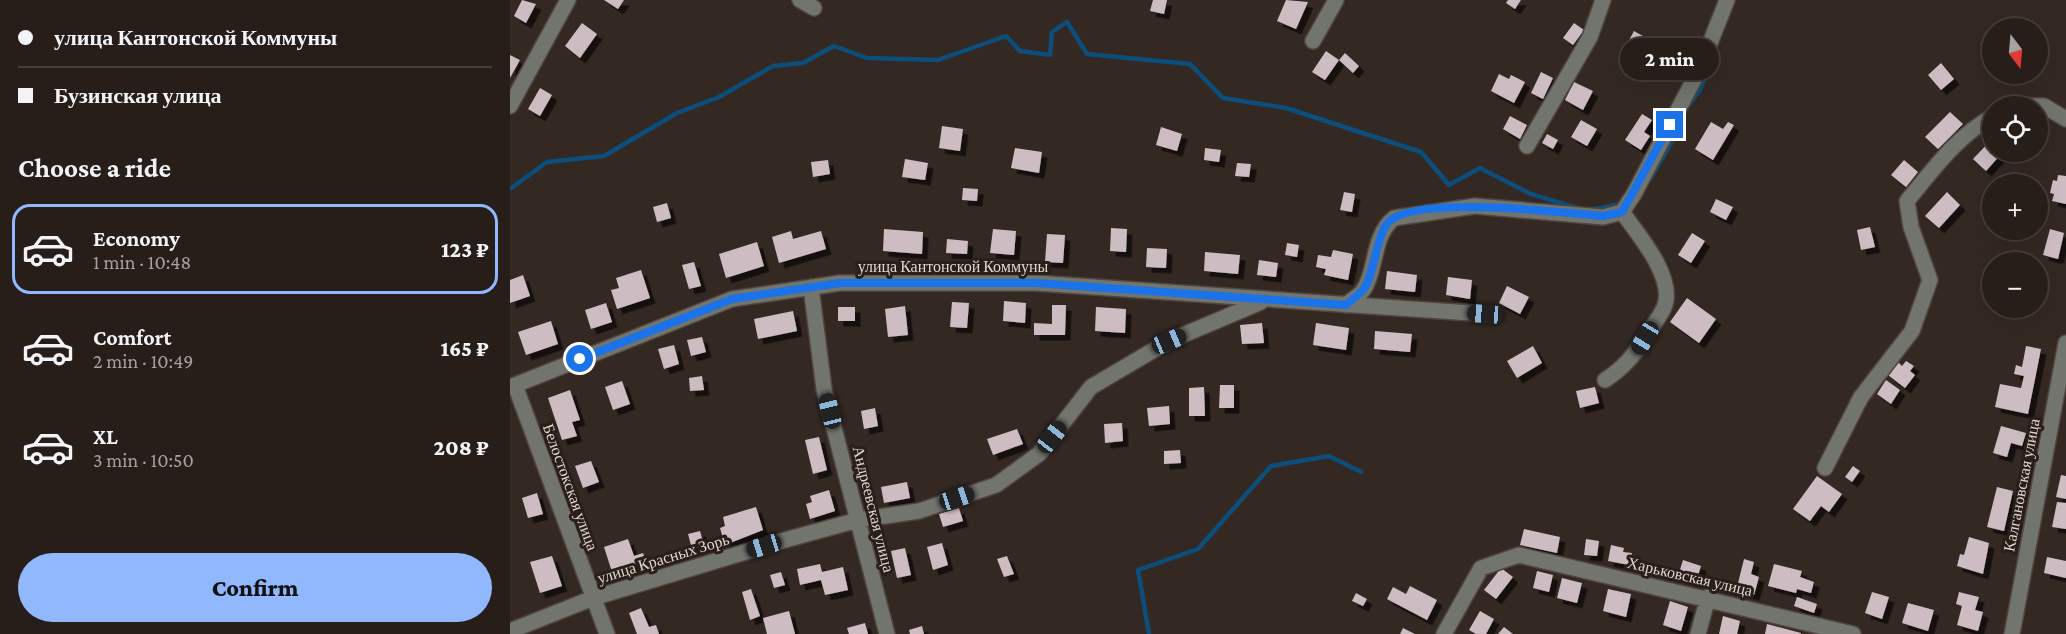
<!DOCTYPE html>
<meta charset="utf-8">
<style>
:root{--surface:#271e1a;--page:#332b27;--text:#f1f3f6;--muted:#a4a2a2;--line:#433c39;--accent:#91b8fd}
body{margin:0;font-family:"Crimson Pro",serif;background:var(--page);color:var(--text);height:100vh;display:flex;flex-direction:column;font-size:22px;white-space:nowrap}
*{box-sizing:border-box;margin:0}
p{font-size:20px;color:var(--muted)}
.icon{flex:none;width:33px;height:33px;fill:none;stroke:currentColor;stroke-width:2;stroke-linecap:round;stroke-linejoin:round}
.map{position:relative;flex:1;overflow:hidden}
.panel{display:flex;flex-direction:column;background:var(--surface);width:510px}
.panel>*{flex:none}
.banner{display:grid;align-content:center;height:132px;padding:0 18px;background:var(--surface)}
.needle{width:39px;rotate:164deg}
.tools{position:absolute;left:1472px;top:18px;display:grid;gap:12px}
.tools a{display:grid;place-items:center;width:66px;height:66px;border-radius:50%;background:var(--surface);box-shadow:0 6px 24px #0002,0 0 0 2px var(--line);font-size:30px}
.end{position:absolute;width:27px;height:27px;margin:-14px;border:8px solid #1a73e8;background:#fff;box-shadow:0 0 0 3px #fff}
.from{border-radius:50%}
.bubble{position:absolute;height:42px;border-radius:21px;background:var(--surface);box-shadow:0 6px 24px #0002,0 0 0 2px var(--line);font-size:20px;font-weight:800;line-height:42px;text-align:center}
.car{position:absolute;width:18px;height:36px;margin:-18px -9px;border-radius:8px;box-shadow:0 0 4px 2px #0007;background:linear-gradient(#222 24%,#8ab4d8 0 40%,#222 0 76%,#8ab4d8 0 86%,#222 0)}
.banner b{display:flex;align-items:center;gap:21px;height:57px;font-size:22px}
.banner b+b{border-top:2px solid var(--line)}
.banner i{width:15px;height:15px;background:var(--text)}
ul{padding:0;list-style:none}
li{display:flex;align-items:center;gap:18px;height:90px;margin:0 12px 9px;padding:0 6px;border:3px solid transparent;border-radius:18px}
li div{flex:1}
li b{display:block;font-size:22px}
li em{font-style:normal;font-weight:800}
li.selected{border-color:var(--accent)}
li>.icon{width:54px;height:54px;stroke-width:1.5}
h2{padding:0 18px;font-size:27px;line-height:72px}
.primary-button{display:flex;gap:12px;margin-top:auto;padding:12px 18px}
.primary-button a{flex:1;height:69px;border-radius:36px;background:var(--accent);color:#111;font-size:24px;font-weight:800;line-height:69px;text-align:center}
main{display:flex;flex:1;min-height:0}
.map>svg:first-child{display:block}
.lines{fill:none;stroke-linecap:round;stroke-linejoin:round}
.stream{stroke:#0c4e7b;stroke-width:4.5}
.building{fill:#cdbdc3;filter:url(#shadow)}
.minor-casing{stroke:#4f443f;stroke-width:18}
.minor{stroke:#72746e;stroke-width:15}
.route{stroke:#1a73e8;stroke-width:8}
.labels{text-anchor:middle;stroke-width:6;stroke-linejoin:round;paint-order:stroke}
.street-label{font-size:16px;fill:#ded6d2;stroke:#2a1e19}
</style>
<main>
<section class="panel">
<div class="banner">
<b><i class="from"></i>улица Кантонской Коммуны</b>
<b><i></i>Бузинская улица</b>
</div>
<h2>Choose a ride</h2>
<ul>
<li class="selected"><svg class="icon" aria-label="car" viewBox="0 0 24 24"><path d="M5 17H2v-5l4-1 3-4h7l3 4 3 1v5h-3M9 17h6M6 11h13"/><circle cx="7" cy="17" r="2"/><circle cx="17" cy="17" r="2"/></svg><div><b>Economy</b><p>1 min · 10:48</p></div><em>123 ₽</em></li>
<li><svg class="icon" aria-label="car" viewBox="0 0 24 24"><path d="M5 17H2v-5l4-1 3-4h7l3 4 3 1v5h-3M9 17h6M6 11h13"/><circle cx="7" cy="17" r="2"/><circle cx="17" cy="17" r="2"/></svg><div><b>Comfort</b><p>2 min · 10:49</p></div><em>165 ₽</em></li>
<li><svg class="icon" aria-label="car" viewBox="0 0 24 24"><path d="M5 17H2v-5l4-1 3-4h7l3 4 3 1v5h-3M9 17h6M6 11h13"/><circle cx="7" cy="17" r="2"/><circle cx="17" cy="17" r="2"/></svg><div><b>XL</b><p>3 min · 10:50</p></div><em>208 ₽</em></li>
</ul>
<div class="primary-button"><a>Confirm</a></div>
</section>
<div class="map">
<svg width="1556" height="634" viewBox="0 0 1556 634">
<defs>
<filter id="shadow"><feDropShadow dx="5.5" dy="5.5" stdDeviation="0" flood-color="#0009"/></filter>
</defs>
<rect width="100%" height="100%" fill="#342823"/>
<g class="lines">
<path class="stream" d="M 1176,109 L 1190,90 L 1203,53
M 1139,181 L 1164,138 L 1169,122
M 0,189 L 37,162 L 94,156 L 167,113 L 209,97 L 263,66 L 293,63 L 324,46 L 357,58 L 428,60 L 496,36 L 510,51 L 540,55 L 542,32 L 557,22 L 577,54 L 680,64 L 713,98 L 776,108 L 911,152 L 939,185 L 970,168 L 1021,194 L 1067,208
M 1081,210 L 1114,203
M 639,634 L 628,570 L 688,549 L 761,466 L 819,456 L 851,472"/>
</g>
<path class="building" d="M 12,0 L 26,4 L 16,23 L 4,16 Z
M 94,0 L 114,0 L 108,9 Z
M 643,0 L 657,0 L 654,14 L 640,11 Z
M 776,0 L 798,2 L 786,29 L 767,21 Z
M 998,0 L 1011,0 L 1005,9 L 996,3 Z
M 72,23 L 87,34 L 70,58 L 55,46 Z
M 1064,23 L 1074,30 L 1063,45 L 1053,38 Z
M 1124,31 L 1138,39 L 1120,71 L 1112,67 L 1116,58 L 1111,55 Z
M 816,51 L 829,60 L 815,80 L 802,72 Z
M 835,53 L 849,66 L 843,73 L 829,60 Z
M 0,55 L 10,60 L 0,78 Z
M 1431,63 L 1444,79 L 1431,90 L 1418,75 Z
M 1031,72 L 1043,78 L 1033,99 L 1021,93 Z
M 989,74 L 999,79 L 1001,75 L 1015,82 L 1004,103 L 981,91 Z
M 1064,82 L 1083,91 L 1073,110 L 1055,100 Z
M 30,88 L 42,95 L 30,116 L 18,109 Z
M 1440,112 L 1453,124 L 1428,149 L 1415,137 Z
M 1132,114 L 1142,120 L 1134,132 L 1140,136 L 1131,150 L 1115,140 Z
M 1000,116 L 1017,125 L 1010,139 L 993,129 Z
M 1071,120 L 1087,129 L 1077,146 L 1061,137 Z
M 1201,122 L 1213,129 L 1218,122 L 1224,125 L 1203,160 L 1185,149 Z
M 432,126 L 453,129 L 450,151 L 429,148 Z
M 651,127 L 672,134 L 667,151 L 646,145 Z
M 1037,134 L 1048,140 L 1043,149 L 1032,143 Z
M 1482,139 L 1482,152 L 1493,152 L 1476,171 L 1463,159 Z
M 505,148 L 532,152 L 529,173 L 501,168 Z
M 695,148 L 711,150 L 709,162 L 694,160 Z
M 395,159 L 418,163 L 415,180 L 392,177 Z
M 318,160 L 320,174 L 303,177 L 301,162 Z
M 1394,160 L 1408,172 L 1396,187 L 1381,175 Z
M 727,163 L 741,164 L 739,177 L 725,176 Z
M 1548,175 L 1556,176 L 1556,204 L 1542,201 L 1544,194 L 1540,193 L 1543,180 L 1547,181 Z
M 453,188 L 468,189 L 467,201 L 452,200 Z
M 834,192 L 845,194 L 842,212 L 830,210 Z
M 1437,192 L 1450,205 L 1429,228 L 1415,216 Z
M 1206,199 L 1223,207 L 1216,220 L 1200,212 Z
M 157,203 L 161,218 L 147,222 L 143,207 Z
M 1360,227 L 1365,247 L 1351,250 L 1347,230 Z
M 601,228 L 617,229 L 616,252 L 600,251 Z
M 374,229 L 413,232 L 412,254 L 373,251 Z
M 483,229 L 506,231 L 504,255 L 480,253 Z
M 1540,229 L 1554,233 L 1548,259 L 1533,255 Z
M 281,231 L 283,239 L 311,231 L 316,249 L 269,263 L 262,237 Z
M 1182,233 L 1195,241 L 1181,263 L 1168,255 Z
M 537,234 L 555,235 L 553,263 L 535,262 Z
M 437,239 L 458,241 L 457,254 L 436,253 Z
M 247,242 L 254,266 L 216,278 L 209,254 Z
M 777,243 L 789,245 L 787,257 L 775,255 Z
M 637,248 L 657,249 L 656,268 L 636,267 Z
M 823,250 L 843,254 L 838,280 L 814,275 L 816,269 L 806,267 L 808,255 L 821,257 Z
M 695,252 L 730,255 L 728,274 L 694,271 Z
M 749,260 L 768,263 L 766,277 L 747,275 Z
M 184,262 L 191,286 L 179,289 L 172,265 Z
M 1482,266 L 1482,281 L 1477,280 Z
M 131,270 L 140,298 L 107,309 L 101,290 L 109,288 L 106,278 Z
M 877,271 L 907,275 L 905,292 L 875,289 Z
M 13,275 L 20,296 L 0,303 L 0,280 Z
M 938,277 L 962,280 L 960,299 L 936,295 Z
M 997,286 L 1019,297 L 1010,314 L 989,303 Z
M 1177,298 L 1206,319 L 1189,343 L 1160,322 Z
M 494,301 L 516,303 L 515,323 L 493,321 Z
M 442,302 L 459,303 L 457,328 L 440,327 Z
M 96,303 L 102,322 L 81,329 L 75,310 Z
M 542,305 L 556,305 L 555,335 L 524,335 L 524,323 L 542,324 Z
M 395,306 L 398,335 L 378,337 L 375,309 Z
M 328,307 L 345,307 L 345,321 L 328,321 Z
M 586,307 L 616,309 L 615,333 L 585,331 Z
M 283,311 L 287,331 L 248,339 L 244,319 Z
M 41,321 L 48,344 L 16,355 L 8,332 Z
M 752,323 L 754,343 L 732,344 L 730,325 Z
M 806,323 L 839,328 L 836,350 L 803,345 Z
M 865,331 L 902,334 L 900,352 L 864,349 Z
M 192,337 L 196,352 L 181,356 L 177,340 Z
M 164,345 L 169,364 L 154,369 L 148,349 Z
M 1023,346 L 1032,363 L 1007,378 L 997,361 Z
M 1516,346 L 1531,349 L 1518,414 L 1485,407 L 1490,384 L 1511,388 L 1514,376 L 1504,374 L 1506,365 L 1512,367 Z
M 1396,361 L 1404,366 L 1400,371 L 1405,375 L 1395,388 L 1378,375 L 1388,362 L 1392,366 Z
M 192,376 L 194,390 L 180,391 L 179,378 Z
M 1376,380 L 1390,390 L 1381,404 L 1367,394 Z
M 112,381 L 120,404 L 103,410 L 95,387 Z
M 710,385 L 724,385 L 724,408 L 709,408 Z
M 694,387 L 695,416 L 679,416 L 679,388 Z
M 1085,387 L 1089,403 L 1070,408 L 1066,391 Z
M 60,390 L 70,420 L 62,422 L 67,436 L 52,440 L 38,398 Z
M 659,406 L 660,424 L 639,426 L 637,408 Z
M 365,408 L 368,426 L 354,429 L 351,411 Z
M 612,423 L 613,441 L 595,443 L 594,424 Z
M 1491,426 L 1516,433 L 1512,446 L 1501,443 L 1497,457 L 1483,453 Z
M 507,429 L 513,444 L 483,455 L 477,439 Z
M 309,437 L 317,470 L 303,474 L 295,440 Z
M 670,450 L 671,463 L 654,464 L 654,451 Z
M 81,461 L 89,482 L 73,488 L 65,466 Z
M 1343,466 L 1350,471 L 1342,482 L 1335,477 Z
M 1551,475 L 1556,476 L 1556,499 L 1546,497 Z
M 1307,476 L 1332,494 L 1319,512 L 1311,506 L 1300,521 L 1283,509 Z
M 397,482 L 400,498 L 374,503 L 371,487 Z
M 1487,487 L 1503,491 L 1494,531 L 1477,527 Z
M 319,490 L 325,511 L 300,519 L 296,504 L 302,502 L 300,496 Z
M 27,493 L 33,514 L 18,518 L 12,498 Z
M 1547,502 L 1556,503 L 1556,529 L 1542,527 Z
M 246,507 L 253,530 L 215,545 L 210,528 L 215,526 L 213,517 Z
M 449,508 L 453,521 L 433,527 L 429,514 Z
M 1014,529 L 1050,537 L 1047,553 L 1010,545 Z
M 190,531 L 194,545 L 182,549 L 178,534 Z
M 1459,537 L 1479,543 L 1473,574 L 1447,566 L 1450,554 L 1454,555 Z
M 118,539 L 124,556 L 133,553 L 136,561 L 102,572 L 94,547 Z
M 1076,539 L 1089,541 L 1087,556 L 1074,555 Z
M 432,543 L 438,565 L 423,570 L 417,547 Z
M 1101,545 L 1114,548 L 1113,552 L 1122,553 L 1119,565 L 1098,561 Z
M 395,548 L 401,575 L 387,578 L 381,551 Z
M 42,556 L 52,586 L 30,593 L 20,562 Z
M 497,556 L 504,574 L 494,577 L 487,559 Z
M 1537,557 L 1556,561 L 1556,578 L 1534,573 Z
M 1234,559 L 1244,562 L 1241,574 L 1249,577 L 1244,595 L 1226,591 Z
M 1173,560 L 1191,566 L 1186,582 L 1168,576 Z
M 310,564 L 312,572 L 333,567 L 338,590 L 315,595 L 311,580 L 290,585 L 287,569 Z
M 1264,564 L 1292,571 L 1290,577 L 1304,582 L 1301,593 L 1287,589 L 1286,593 L 1258,586 Z
M 991,568 L 1003,577 L 986,599 L 974,590 Z
M 1027,571 L 1043,575 L 1039,592 L 1023,588 Z
M 271,572 L 275,585 L 264,588 L 260,575 Z
M 1052,578 L 1072,583 L 1067,603 L 1047,598 Z
M 900,586 L 927,600 L 917,620 L 877,599 L 883,587 L 896,594 Z
M 241,589 L 250,616 L 240,620 L 232,592 Z
M 1098,589 L 1121,594 L 1116,617 L 1093,611 Z
M 1362,592 L 1379,597 L 1372,619 L 1355,613 Z
M 1449,592 L 1469,597 L 1465,610 L 1473,612 L 1468,631 L 1447,625 L 1452,606 L 1446,604 Z
M 846,593 L 857,599 L 853,606 L 842,601 Z
M 1287,597 L 1307,604 L 1304,613 L 1284,606 Z
M 1160,601 L 1178,607 L 1171,631 L 1153,625 Z
M 1398,603 L 1424,610 L 1418,631 L 1392,623 Z
M 131,608 L 139,627 L 146,625 L 149,634 L 127,634 L 119,613 Z
M 279,611 L 285,634 L 257,634 L 253,618 Z
M 970,611 L 984,619 L 976,634 L 966,634 L 959,630 Z
M 1213,616 L 1230,621 L 1227,634 L 1209,634 Z
M 355,623 L 358,634 L 339,634 L 337,628 Z
M 1257,624 L 1291,633 L 1291,634 L 1255,634 Z
M 412,626 L 414,634 L 400,634 L 399,630 Z
M 994,627 L 1003,634 L 988,634 Z
M 893,628 L 905,634 L 890,634 Z"/>
<g class="lines">
<defs>
<path id="minor" d="M 290,0 L 304,8
M 803,41 L 826,0
M 0,106 L 58,0
M 1500,106 L 1534,106 L 1556,119
M 1017,146 L 1080,37 L 1093,0
M 1112,212 L 1124,194 L 1191,66 L 1217,0
M 301,287 L 314,389 L 377,634
M 836,305 C 841,300 851,295 854,289 C 867,269 862,236 884,218 L 965,206 L 1093,217 L 1112,212
M 1095,380 C 1115,367 1126,353 1138,333 C 1143,325 1152,314 1155,305 C 1164,276 1128,234 1112,212
M 5,385 L 97,634
M 0,387 L 222,299 L 330,283 L 526,283 L 975,314
M 1315,468 L 1351,397 L 1402,331 L 1420,280 L 1401,227 L 1397,201 C 1422,171 1447,136 1482,117
M 0,631 L 83,598 L 275,540 L 348,520 L 409,511 L 486,485 L 529,454 L 581,387 L 659,341 L 751,302
M 934,634 L 971,568 L 1009,555 L 1343,634
M 1188,634 L 1198,597
M 1502,634 L 1556,343"/>
</defs>
<use href="#minor" class="minor-casing"/>
<use href="#minor" class="minor"/>
</g>
<g class="lines">
<path class="route" d="M 70,359 L 222,299 L 330,283 L 526,283 L 836,305 C 841,300 849,295 853,290 C 864,277 865,242 876,225 C 898,193 1055,213 1093,216 L 1112,212 L 1160,125"/>
</g>
<g class="labels">
<g class="street-label">
<text x="443" y="272">улица Кантонской Коммуны</text>
<text transform="translate(1511 485) rotate(-79)" y="6">Калгановская улица</text>
<text transform="translate(61 487) rotate(70)" y="6">Белостокская улица</text>
<text transform="translate(364 509) rotate(76)" y="6">Андреевская улица</text>
<text transform="translate(153 558) rotate(-17)" y="6">улица Красных Зорь</text>
<text transform="translate(1180 576) rotate(13)" y="6">Харьковская улица</text>
</g>
</g>
</svg>
<div class="tools">
<a><svg class="needle" viewBox="-14 -14 28 28"><path d="M0-13l5 13h-10z" fill="#e53935"/><path d="M0 13l5-13h-10z" fill="#a4a2a2"/></svg></a>
<a><svg class="icon" aria-label="locate" viewBox="0 0 24 24"><circle cx="12" cy="12" r="6"/><path d="M12 2v4M12 18v4M2 12h4M18 12h4"/></svg></a>
<a>+</a>
<a>−</a>
</div>
<i class="end from" style="left:70px;top:359px"></i>
<i class="end" style="left:1160px;top:125px"></i>
<div class="bubble" style="left:1110px;top:38px;width:99px">2 min</div>
<i class="car" style="left:975px;top:314px;rotate:274deg"></i>
<i class="car" style="left:1135px;top:338px;rotate:211deg"></i>
<i class="car" style="left:659px;top:341px;rotate:67deg"></i>
<i class="car" style="left:320px;top:411px;rotate:346deg"></i>
<i class="car" style="left:542px;top:437px;rotate:38deg"></i>
<i class="car" style="left:447px;top:498px;rotate:72deg"></i>
<i class="car" style="left:254px;top:546px;rotate:253deg"></i>
</div>
</main>
